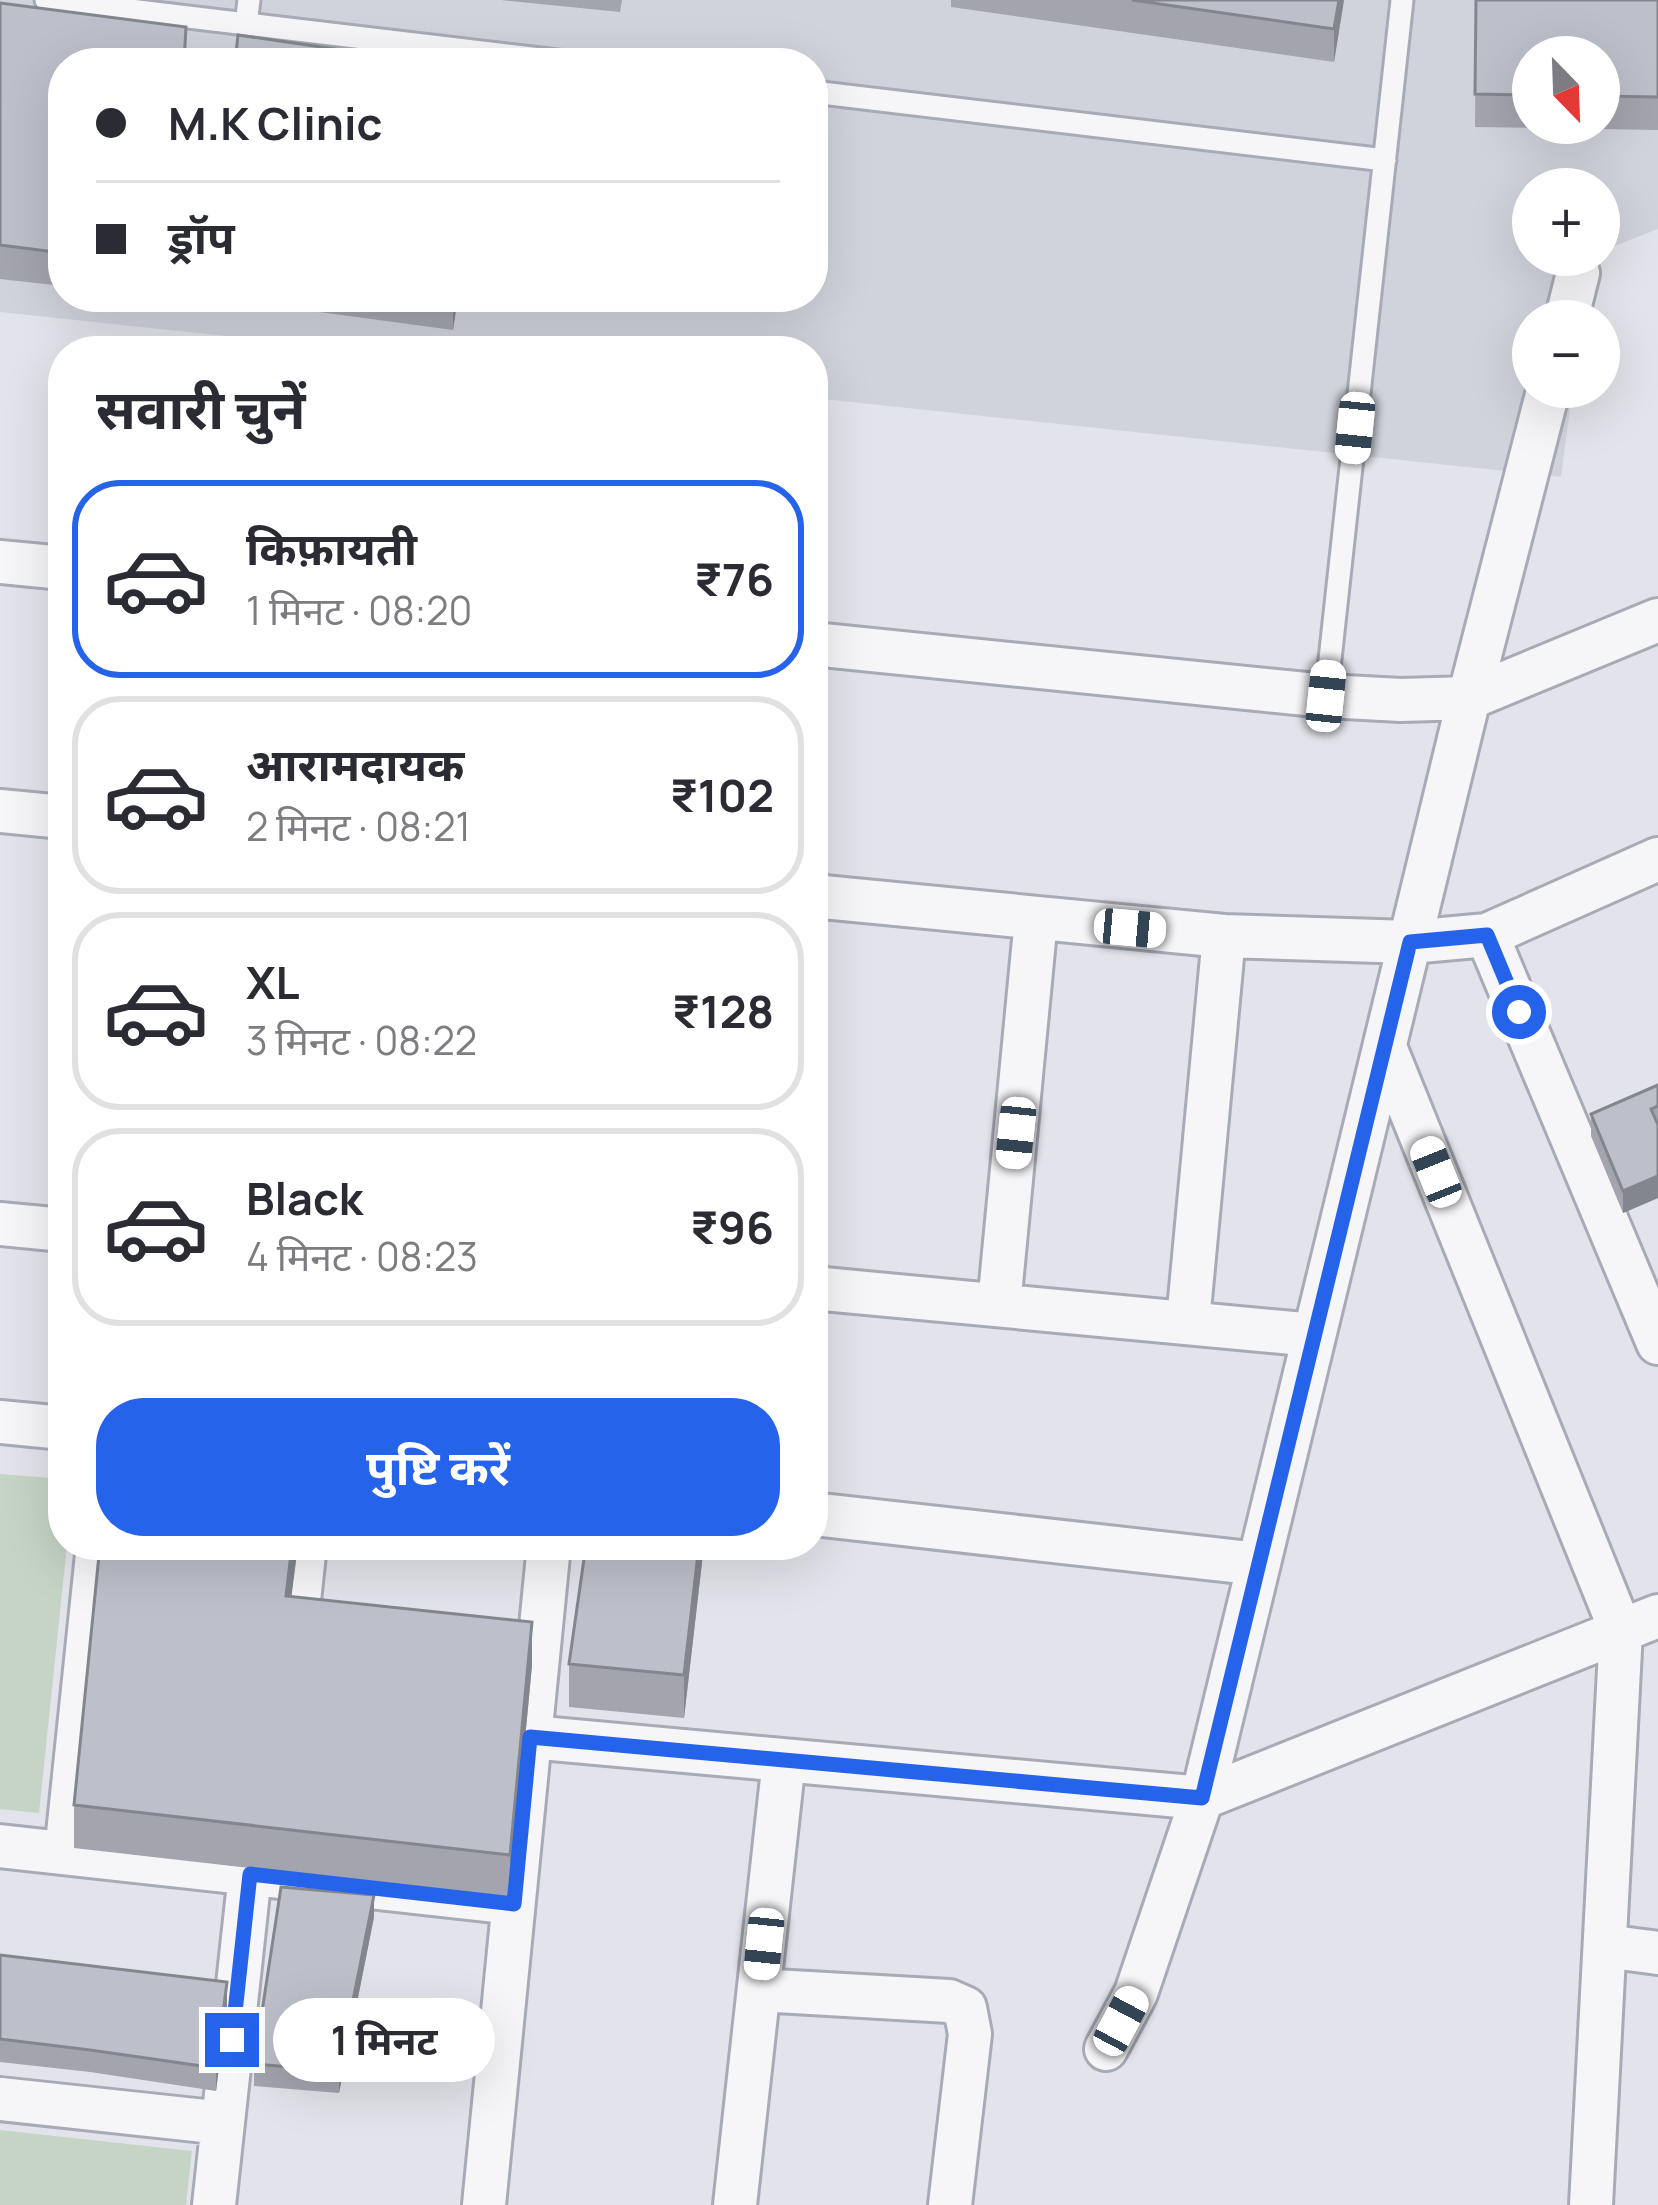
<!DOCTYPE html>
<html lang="hi">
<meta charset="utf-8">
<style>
:root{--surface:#fff;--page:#f7f7f7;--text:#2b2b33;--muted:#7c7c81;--line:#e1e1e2;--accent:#2563eb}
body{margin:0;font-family:Manrope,"Noto Sans Devanagari",sans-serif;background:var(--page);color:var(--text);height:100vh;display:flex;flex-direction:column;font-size:45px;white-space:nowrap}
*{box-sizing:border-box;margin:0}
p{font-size:39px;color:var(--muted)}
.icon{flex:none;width:66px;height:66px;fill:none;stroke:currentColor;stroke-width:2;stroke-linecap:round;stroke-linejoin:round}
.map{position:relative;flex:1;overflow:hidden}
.panel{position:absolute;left:48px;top:336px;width:780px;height:1224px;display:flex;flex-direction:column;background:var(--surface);border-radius:48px;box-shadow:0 12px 48px #0002}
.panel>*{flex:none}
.guide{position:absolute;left:48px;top:48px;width:780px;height:264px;border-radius:48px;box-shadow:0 12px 48px #0002;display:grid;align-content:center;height:264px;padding:0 48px;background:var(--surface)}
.needle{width:78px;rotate:157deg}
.buttons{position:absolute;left:1512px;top:36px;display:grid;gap:24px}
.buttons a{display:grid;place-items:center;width:108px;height:108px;border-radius:50%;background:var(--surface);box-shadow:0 12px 48px #0002;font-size:60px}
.end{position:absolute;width:54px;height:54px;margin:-27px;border:15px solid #2563eb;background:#fff;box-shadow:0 0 0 6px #fff}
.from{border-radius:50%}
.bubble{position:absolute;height:84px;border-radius:42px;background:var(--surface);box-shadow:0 12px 48px #0002;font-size:39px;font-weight:700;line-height:84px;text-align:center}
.car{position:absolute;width:36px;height:72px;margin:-36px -18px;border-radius:15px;box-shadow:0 0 9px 3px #0007;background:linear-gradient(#fff 24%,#345 0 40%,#fff 0 76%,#345 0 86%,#fff 0)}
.guide b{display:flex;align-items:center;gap:42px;height:114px;font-size:45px}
.guide b+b{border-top:3px solid var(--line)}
.guide i{width:30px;height:30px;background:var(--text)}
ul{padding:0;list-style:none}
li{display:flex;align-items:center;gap:36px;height:198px;margin:0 24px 18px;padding:0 24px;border:6px solid var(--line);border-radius:48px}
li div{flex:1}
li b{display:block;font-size:45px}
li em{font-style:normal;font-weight:700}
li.current{border-color:var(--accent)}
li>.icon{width:108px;height:108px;stroke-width:1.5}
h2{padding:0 48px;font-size:54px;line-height:144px}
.action{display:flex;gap:24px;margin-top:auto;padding:24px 48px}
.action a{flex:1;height:138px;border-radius:48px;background:var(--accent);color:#fff;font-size:48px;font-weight:700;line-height:138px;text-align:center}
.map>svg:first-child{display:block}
.built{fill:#d1d3dc;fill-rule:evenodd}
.green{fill:#c5d4c4}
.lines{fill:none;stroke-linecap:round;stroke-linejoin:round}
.service-casing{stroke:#a8aab5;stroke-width:27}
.minor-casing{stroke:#a8aab5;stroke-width:48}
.service{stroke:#f6f6f9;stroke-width:21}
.minor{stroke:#f6f6f9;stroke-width:42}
.wall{fill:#a3a4ae;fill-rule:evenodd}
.shaded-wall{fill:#84868d}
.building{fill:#bdbfca;stroke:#84868d;stroke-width:3}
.route{stroke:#2563eb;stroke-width:15}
</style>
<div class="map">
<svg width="1658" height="2205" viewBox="0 0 1658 2205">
<rect width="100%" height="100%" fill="#e3e4eb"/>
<path class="built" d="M 0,0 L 1658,0 L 1658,229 L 1599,252 L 1599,189 L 1533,189 L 1533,255 L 1592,255 L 1589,257 L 1581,321 L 1533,321 L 1533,387 L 1573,387 L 1561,477 L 813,398 L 813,351 L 368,351 L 0,312 ZM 1533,57 L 1599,57 L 1599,123 L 1533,123 ZM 63,63 L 813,63 L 813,297 L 63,297 Z"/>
<path class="green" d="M 0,1474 L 63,1479 L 63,1545 L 67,1545 L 39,1813 L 0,1809 Z
M 0,2130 L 192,2151 L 186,2205 L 0,2205 Z"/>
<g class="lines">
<defs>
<path id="service" d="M 46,0 L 574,63
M 246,24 L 249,0
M 813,92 L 1385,160
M 1326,696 L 1402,0"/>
<path id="minor" d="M 1566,321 L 1578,273
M 0,562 L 63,568
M 813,644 L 1326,696 L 1401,700 L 1469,698 L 1658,620
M 0,811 L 63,817
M 813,896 L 1224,936 L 1410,942 L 1487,935 L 1658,859
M 1487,935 L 1658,1343
M 1385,1047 L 1621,1631 L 1591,2205
M 0,1224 L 63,1230
M 813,1288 L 1314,1335
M 999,1305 L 1036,919
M 1188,1321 L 1224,936
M 0,1422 L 63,1428
M 813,1514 L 1259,1564
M 305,1545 L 297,1619 L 302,1634 L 322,1639
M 530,1737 L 1202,1798 L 1658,1616
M 0,1846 L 513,1903
M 66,1853 L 98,1545
M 1605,1946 L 1658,1953
M 759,1990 L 949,2001 L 965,2008 L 970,2034 L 950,2205
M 1106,2049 L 1136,1993 L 1202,1798 L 1469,698 L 1549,387
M 0,2099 L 223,2123
M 214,2205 L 250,1874
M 484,2205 L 549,1545
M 735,2205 L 784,1760"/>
</defs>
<use href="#service" class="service-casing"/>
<use href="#minor" class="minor-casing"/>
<use href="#service" class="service"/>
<use href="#minor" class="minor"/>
</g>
<path class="wall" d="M 501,0 L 622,0 L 620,12 Z
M 951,0 L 1344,0 L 1334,62 L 951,7 Z
M 1476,0 L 1658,0 L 1658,130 L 1475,127 ZM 1533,57 L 1599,57 L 1599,123 L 1533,123 Z
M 0,3 L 186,27 L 186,63 L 63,63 L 63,286 L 0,279 Z
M 208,297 L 458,297 L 453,330 Z
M 1658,1085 L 1658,1198 L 1623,1213 L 1591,1136 L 1591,1114 Z
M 100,1545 L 298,1545 L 291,1597 L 532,1665 L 510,1898 L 74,1848 L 74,1805 Z
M 704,1545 L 684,1718 L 569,1707 L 569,1664 Z
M 374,1917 L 339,2093 L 254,2086 L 254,2064 Z
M 0,1955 L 227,2005 L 216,2091 L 90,2072 L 0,2062 Z"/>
<path class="shaded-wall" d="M 1339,0 L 1344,0 L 1334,62 L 1334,29 Z
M 453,297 L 458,297 L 453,330 Z
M 1658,1176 L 1658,1198 L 1623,1213 L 1623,1191 Z
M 292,1545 L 298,1545 L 286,1639 L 286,1596 Z
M 699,1545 L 704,1545 L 684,1718 L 684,1675 Z
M 532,1622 L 532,1665 L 510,1898 L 510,1855 Z
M 374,1895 L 374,1917 L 339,2093 L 339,2071 Z
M 227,1982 L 227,2005 L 216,2091 L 216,2068 Z"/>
<path class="building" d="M 1132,0 L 1339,0 L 1334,29 Z
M 1476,0 L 1658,0 L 1658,97 L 1599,96 L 1599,57 L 1533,57 L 1533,95 L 1475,94 Z
M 0,3 L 186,27 L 184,63 L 63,63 L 63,253 L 0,245 Z
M 238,35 L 431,63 L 235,63 Z
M 1658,1085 L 1658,1106 L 1651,1109 L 1658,1125 L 1658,1176 L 1623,1191 L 1591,1114 Z
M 100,1545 L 292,1545 L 286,1596 L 532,1622 L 510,1855 L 74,1805 Z
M 586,1545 L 699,1545 L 684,1675 L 569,1664 Z
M 281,1887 L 374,1895 L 339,2071 L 254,2064 Z
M 0,1955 L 227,1982 L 216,2068 L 90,2050 L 0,2039 Z"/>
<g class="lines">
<path class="route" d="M 232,2040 L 250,1874 L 514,1904 L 530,1737 L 1202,1798 L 1410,942 L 1487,935 L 1519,1012"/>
</g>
</svg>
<div class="buttons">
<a><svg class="needle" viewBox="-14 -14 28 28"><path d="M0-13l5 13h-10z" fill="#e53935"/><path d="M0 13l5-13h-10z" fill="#7c7c81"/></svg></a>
<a>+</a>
<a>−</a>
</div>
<i class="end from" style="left:1519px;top:1012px"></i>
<i class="end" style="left:232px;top:2040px"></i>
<div class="bubble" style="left:273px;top:1998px;width:222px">1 मिनट</div>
<i class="car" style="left:1355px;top:428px;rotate:186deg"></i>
<i class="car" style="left:1326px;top:696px;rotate:6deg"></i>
<i class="car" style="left:1130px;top:928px;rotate:95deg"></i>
<i class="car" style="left:1016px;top:1133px;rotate:186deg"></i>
<i class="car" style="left:1436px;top:1172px;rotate:338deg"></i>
<i class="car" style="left:764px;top:1944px;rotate:186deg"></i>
<i class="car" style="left:1121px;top:2021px;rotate:28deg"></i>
<div class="guide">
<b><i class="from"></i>M.K Clinic</b>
<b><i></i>ड्रॉप</b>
</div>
<section class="panel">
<h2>सवारी चुनें</h2>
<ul>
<li class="current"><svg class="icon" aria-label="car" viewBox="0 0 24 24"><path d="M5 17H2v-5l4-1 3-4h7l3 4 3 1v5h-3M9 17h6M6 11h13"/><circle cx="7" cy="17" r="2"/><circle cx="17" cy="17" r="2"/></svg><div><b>किफ़ायती</b><p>1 मिनट · 08:20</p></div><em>₹76</em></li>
<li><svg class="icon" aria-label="car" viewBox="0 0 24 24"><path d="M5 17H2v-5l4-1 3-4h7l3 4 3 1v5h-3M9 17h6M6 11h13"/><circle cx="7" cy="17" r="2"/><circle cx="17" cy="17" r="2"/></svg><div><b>आरामदायक</b><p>2 मिनट · 08:21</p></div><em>₹102</em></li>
<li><svg class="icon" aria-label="car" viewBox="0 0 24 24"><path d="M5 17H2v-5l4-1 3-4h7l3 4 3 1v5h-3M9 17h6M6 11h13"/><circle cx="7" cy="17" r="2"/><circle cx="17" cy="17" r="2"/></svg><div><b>XL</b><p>3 मिनट · 08:22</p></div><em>₹128</em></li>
<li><svg class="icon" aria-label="car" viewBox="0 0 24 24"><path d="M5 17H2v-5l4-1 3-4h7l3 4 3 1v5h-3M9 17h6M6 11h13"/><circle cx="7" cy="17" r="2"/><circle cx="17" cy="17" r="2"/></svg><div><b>Black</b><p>4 मिनट · 08:23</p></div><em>₹96</em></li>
</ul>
<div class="action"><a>पुष्टि करें</a></div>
</section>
</div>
